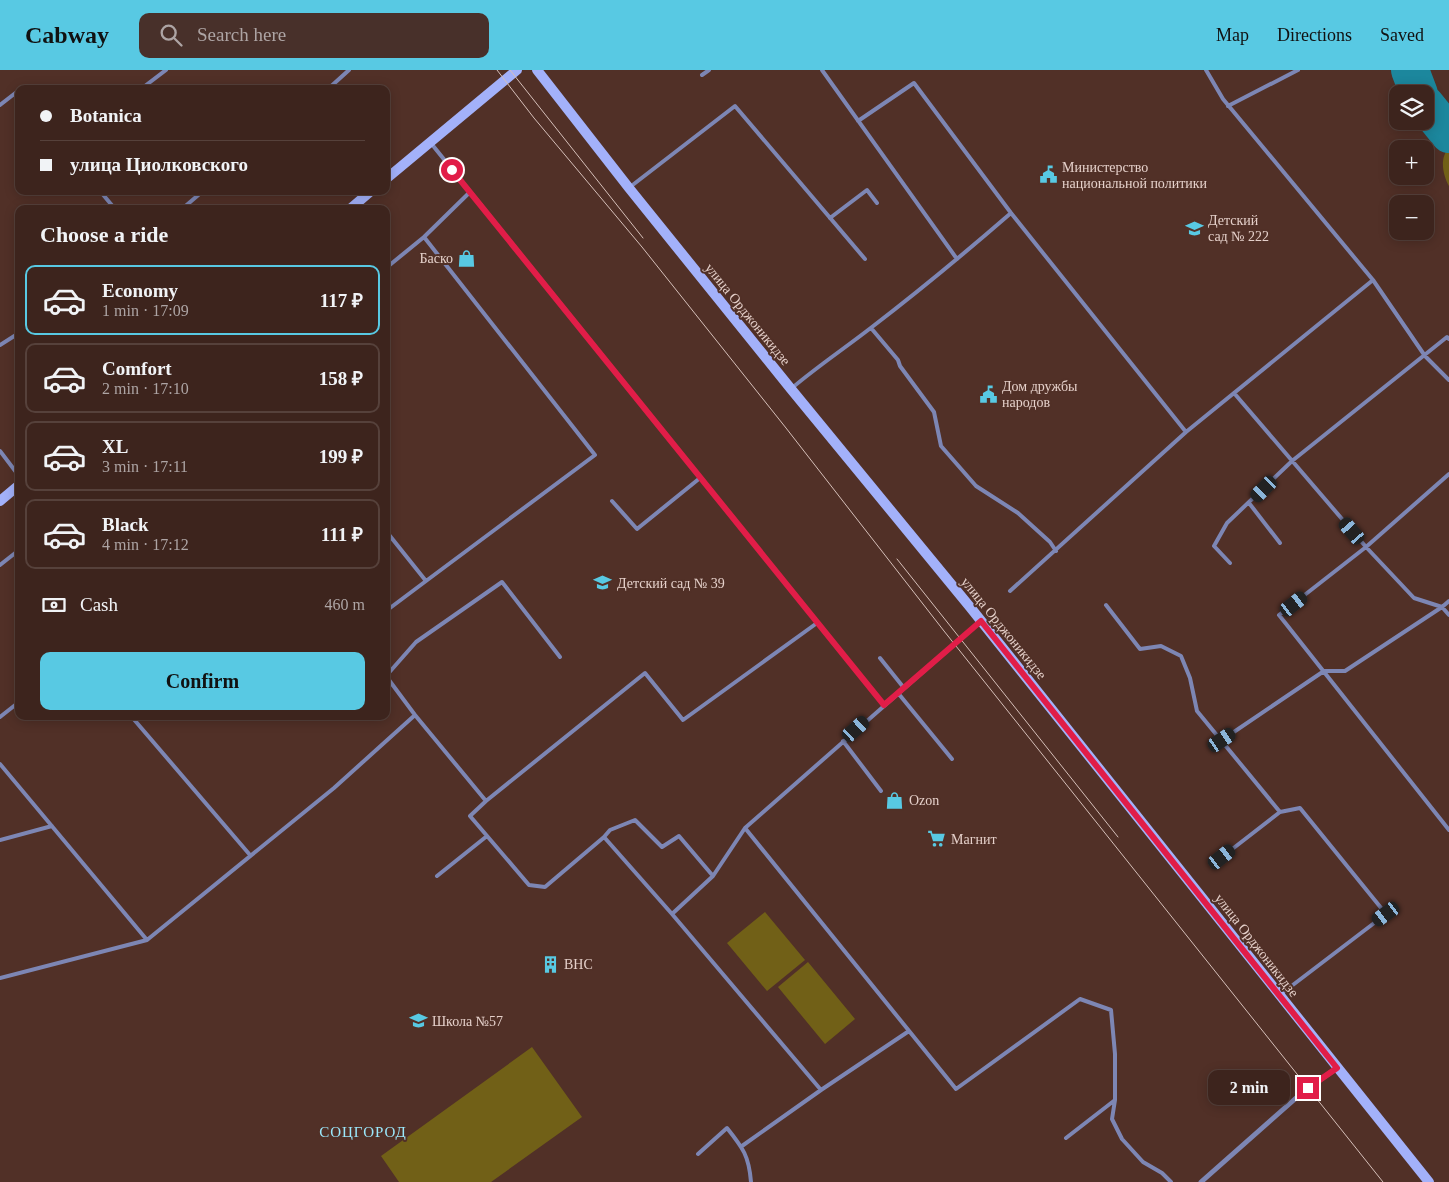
<!DOCTYPE html>
<meta charset="utf-8">
<style>
:root{--surface:#3d241d;--page:#48302a;--text:#f1f3f6;--muted:#ada4a4;--line:#56413b;--accent:#58c9e3}
body{margin:0;font-family:Georgia,serif;background:var(--page);color:var(--text);height:100vh;display:flex;flex-direction:column;font-size:19px;white-space:nowrap}
*{box-sizing:border-box;margin:0}
p{font-size:16px;color:var(--muted)}
.icon{flex:none;width:28px;height:28px;fill:none;stroke:currentColor;stroke-width:2;stroke-linecap:round;stroke-linejoin:round}
.map{position:relative;flex:1;overflow:hidden}
.drawer{position:absolute;left:15px;top:135px;width:375px;height:515px;display:flex;flex-direction:column;background:var(--surface);border-radius:10px;box-shadow:0 2px 12px #0003,0 0 0 1px var(--line)}
.drawer>*{flex:none}
.banner{position:absolute;left:15px;top:15px;width:375px;height:110px;border-radius:10px;box-shadow:0 2px 12px #0003,0 0 0 1px var(--line);display:grid;align-content:center;height:110px;padding:0 25px;background:var(--surface)}
.fabs{position:absolute;left:1389px;top:15px;display:grid;gap:10px}
.fabs a{display:grid;place-items:center;width:45px;height:45px;border-radius:10px;background:var(--surface);box-shadow:0 2px 12px #0003,0 0 0 1px var(--line);font-size:25px}
.end{position:absolute;width:22px;height:22px;margin:-11px;border:6px solid #e11d48;background:#fff;box-shadow:0 0 0 2px #fff}
.from{border-radius:50%}
.bubble{position:absolute;height:35px;border-radius:10px;background:var(--surface);box-shadow:0 2px 12px #0003,0 0 0 1px var(--line);font-size:16px;font-weight:700;line-height:35px;text-align:center}
.car{position:absolute;width:15px;height:30px;margin:-15px -8px;border-radius:6px;box-shadow:0 0 4px 1px #0007;background:linear-gradient(#222 24%,#8ab4d8 0 40%,#222 0 76%,#8ab4d8 0 86%,#222 0)}
.banner b{display:flex;align-items:center;gap:18px;height:48px;font-size:19px}
.banner b+b{border-top:1px solid var(--line)}
.banner i{width:12px;height:12px;background:var(--text)}
ul{padding:0;list-style:none}
li{display:flex;align-items:center;gap:15px;height:70px;margin:0 10px 8px;padding:0 15px;border:2px solid var(--line);border-radius:10px}
li div{flex:1}
li b{display:block;font-size:19px}
li em{font-style:normal;font-weight:700}
li.current{border-color:var(--accent)}
li>.icon{width:45px;height:45px;stroke-width:1.5}
h2{padding:0 25px;font-size:22px;line-height:60px}
.pay{display:flex;align-items:center;gap:12px;height:55px;padding:0 25px;font-size:19px}
.pay p{margin-inline-start:auto}
.action{display:flex;gap:10px;margin-top:auto;padding:10px 25px}
.action a{flex:1;height:58px;border-radius:10px;background:var(--accent);color:#111;font-size:20px;font-weight:700;line-height:58px;text-align:center}
header{display:flex;align-items:center;gap:30px;box-sizing:border-box;height:70px;padding:0 25px;background:var(--accent);color:#111}
header strong{font-size:24px}
nav{display:flex;gap:28px;margin-inline-start:auto;font-size:18px}
.search{width:350px;height:45px;background:var(--page);display:flex;align-items:center;gap:12px;box-sizing:border-box;padding:0 18px;border-radius:10px;color:var(--muted);font-size:19px}
.map>svg:first-child{display:block}
.green{fill:#716017}
.lines{fill:none;stroke-linecap:round;stroke-linejoin:round}
.river{stroke:#1c879d;stroke-width:38}
.lane{stroke:#7d86b4;stroke-width:4}
.street{stroke:#7d86b4;stroke-width:5}
.secondary{stroke:#a3b1fa;stroke-width:10}
.tram{stroke:#d5bfb9;stroke-width:1}
.route{stroke:#e11d48;stroke-width:6}
.labels{text-anchor:middle;stroke-width:4;stroke-linejoin:round;paint-order:stroke}
.poi-label{font-size:14px;fill:#e5d0ca;stroke:#513027;text-anchor:start}
.street-label{font-size:14px;fill:#e5d0ca;stroke:#513027}
.neighbourhood-label{font-size:15px;letter-spacing:1px;fill:#9be8fc;stroke:#513027}
</style>
<header>
<strong>Cabway</strong>
<div class="search"><svg class="icon" aria-label="search" viewBox="0 0 24 24"><circle cx="10" cy="10" r="6"/><path d="M15 15l6 6"/></svg>Search here</div>
<nav><a>Map</a><a>Directions</a><a>Saved</a></nav>
</header>
<div class="map">
<svg width="1449" height="1112" viewBox="0 0 1449 1112">
<rect width="100%" height="100%" fill="#513027"/>
<path class="green" d="M 1449,78 L 1449,116 C 1443,105 1439,88 1449,78 Z
M 765,842 L 805,890 L 767,921 L 727,873 Z
M 808,892 L 855,949 L 825,974 L 778,917 Z
M 532,977 L 582,1047 L 491,1112 L 399,1112 L 381,1086 Z"/>
<g class="lines">
<path class="river" d="M 1410,0 L 1419,24
M 1425,34 L 1449,64"/>
<path class="lane" d="M 822,0 L 957,189
M 1206,0 L 1223,29 L 1373,210 L 1425,286 L 1449,310
M 702,5 L 709,0
M 141,19 L 166,0
M 328,19 L 349,0
M 0,35 L 18,21 L 19,22
M 1228,36 L 1298,0
M 858,51 L 914,13 L 1011,143 L 1186,362
M 430,72 L 884,635
M 630,117 L 735,36 L 865,189
M 100,121 L 115,139
M 182,139 L 203,121
M 830,148 L 867,120 L 877,133
M 386,198 L 424,167 L 470,122
M 871,258 L 898,290 L 900,296 L 934,342 L 941,376 L 976,416 L 1018,443 L 1050,472 L 1056,481
M 0,275 L 19,263
M 792,318 C 818,296 845,278 872,257 C 919,221 966,182 1011,143
M 1234,323 L 1366,477 L 1414,528 L 1442,537 L 1449,545
M 0,381 L 19,406
M 1449,404 L 1366,477 L 1279,545 L 1449,760
M 612,431 L 637,459 L 700,408
M 1249,433 L 1280,473
M 386,461 L 426,511 L 595,385 L 424,167
M 1230,493 L 1214,476 L 1227,453 L 1292,391 L 1447,267 L 1449,269
M 0,495 L 19,480
M 1010,521 L 1186,362 L 1373,210
M 1106,535 L 1140,579 L 1161,576 L 1181,586 L 1190,608 L 1197,641 L 1280,742 L 1300,738 L 1386,844 L 1281,924
M 386,541 L 426,511
M 880,588 L 904,618
M 386,606 L 415,645 L 486,731 L 645,603 L 683,650 L 817,553
M 386,606 L 416,572 L 502,512 L 560,587
M 898,623 L 952,689
M 131,646 L 250,785
M 0,647 L 19,632
M 1222,670 L 1324,601 L 1345,601 L 1442,537 L 1449,531
M 843,671 L 881,721
M 0,694 L 147,870 L 334,718 L 415,645
M 486,731 L 470,746 L 529,815 L 545,817 L 604,767 L 672,844 L 821,1020
M 745,758 L 956,1019 L 1080,929 L 1111,940 L 1115,984 L 1115,1030 L 1066,1068
M 604,767 L 610,760 L 635,750 L 662,777 L 679,766 L 713,806
M 0,770 L 52,756
M 1222,787 L 1280,742
M 437,806 L 487,766
M 672,844 L 713,806 L 745,758 L 981,551
M 0,908 L 147,870
M 1115,1030 L 1112,1049 L 1122,1069 L 1143,1092 L 1162,1103 L 1171,1112
M 742,1076 L 821,1020 L 909,961
M 698,1084 L 727,1058 C 743,1078 749,1086 751,1112"/>
<path class="street" d="M 1201,1112 L 1304,1021 L 1337,998"/>
<path class="secondary" d="M 537,0 L 629,118 L 791,319 L 970,537 L 1429,1112
M 386,109 L 517,0
M 350,139 L 371,121
M 0,431 L 19,415"/>
<path class="tram" d="M 497,0 L 534,48 L 642,177 L 786,358 L 944,561 L 1383,1112
M 510,0 L 643,168
M 897,489 L 1118,767"/>
</g>
<g class="lines">
<path class="route" d="M 452,100 L 884,635 L 981,551 L 1337,998 L 1308,1018"/>
</g>
<defs>
<symbol id="civic-bare" viewBox="-9 -9 18 18"><path d="M-.6-6.5H3V-4.5H.6V-3L4-1V1h2V6H-6V1h2V-1L-.6-3ZM-1.2 2.5V6h2.4V2.5Z" fill="#58c9e3" stroke="#513027" stroke-width="2.5" paint-order="stroke"/></symbol>
<symbol id="school-bare" viewBox="-9 -9 18 18"><path d="M0-5L7-2L0 1L-7-2ZM-4 1L0 2.5L4 1V4Q0 6-4 4Z" fill="#58c9e3" stroke="#513027" stroke-width="2.5" paint-order="stroke"/></symbol>
<symbol id="shop-bare" viewBox="-9 -9 18 18"><path d="M-5-2.5h2.3a2.7 3.5 0 0 1 5.4 0H5L5.5 6h-11ZM-1.5-2.5h3a1.5 2.3 0 0 0-3 0Z" fill="#58c9e3" stroke="#513027" stroke-width="2.5" paint-order="stroke"/></symbol>
<symbol id="supermarket-bare" viewBox="-9 -9 18 18"><path d="M-6-5.5h2.5l.6 2H6L4.5 2H-2.5L-4.4-4H-6ZM-1.5 3.2a1.3 1.3 0 1 0 .1 0ZM3 3.2a1.3 1.3 0 1 0 .1 0Z" fill="#58c9e3" stroke="#513027" stroke-width="2.5" paint-order="stroke"/></symbol>
<symbol id="building-bare" viewBox="-9 -9 18 18"><path d="M-4-6H4V6H1V3H-1V6H-4ZM-2.5-4.3h1.7v1.8h-1.7ZM.8-4.3h1.7v1.8H.8ZM-2.5-1h1.7V.8h-1.7ZM.8-1h1.7V.8H.8Z" fill="#58c9e3" stroke="#513027" stroke-width="2.5" paint-order="stroke"/></symbol>
</defs>
<g fill-rule="evenodd">
<use href="#civic-bare" x="1036" y="92" width="25" height="25"/>
<use href="#school-bare" x="1182" y="146" width="25" height="25"/>
<use href="#shop-bare" x="454" y="176" width="25" height="25"/>
<use href="#civic-bare" x="976" y="312" width="25" height="25"/>
<use href="#school-bare" x="590" y="500" width="25" height="25"/>
<use href="#shop-bare" x="882" y="718" width="25" height="25"/>
<use href="#supermarket-bare" x="924" y="756" width="25" height="25"/>
<use href="#building-bare" x="538" y="882" width="25" height="25"/>
<use href="#school-bare" x="406" y="938" width="25" height="25"/>
</g>
<g class="labels">
<g class="poi-label">
<text x="1062" y="102">Министерство<tspan x="1062" dy="16">национальной политики</tspan></text>
<text x="1208" y="155">Детский<tspan x="1208" dy="16">сад № 222</tspan></text>
<text x="453" y="193" text-anchor="end">Баско</text>
<text x="1002" y="321">Дом дружбы<tspan x="1002" dy="16">народов</tspan></text>
<text x="617" y="518">Детский сад № 39</text>
<text x="909" y="735">Ozon</text>
<text x="951" y="774">Магнит</text>
<text x="564" y="899">ВНС</text>
<text x="432" y="956">Школа №57</text>
</g>
<g class="street-label">
<text transform="translate(748 244) rotate(51)" y="5">улица Орджоникидзе</text>
<text transform="translate(1004 558) rotate(51)" y="5">улица Орджоникидзе</text>
<text transform="translate(1257 875) rotate(52)" y="5">улица Орджоникидзе</text>
</g>
<g class="neighbourhood-label">
<text x="363" y="1067">СОЦГОРОД</text>
</g>
</g>
</svg>
<div class="fabs">
<a><svg class="icon" aria-label="layers" viewBox="0 0 24 24"><path d="M12 4l9 5-9 5-9-5zM3 14l9 5 9-5"/></svg></a>
<a>+</a>
<a>−</a>
</div>
<i class="end from" style="left:452px;top:100px"></i>
<i class="end" style="left:1308px;top:1018px"></i>
<div class="bubble" style="left:1208px;top:1000px;width:82px">2 min</div>
<i class="car" style="left:1264px;top:419px;rotate:225deg"></i>
<i class="car" style="left:1352px;top:461px;rotate:319deg"></i>
<i class="car" style="left:1294px;top:534px;rotate:52deg"></i>
<i class="car" style="left:856px;top:659px;rotate:48deg"></i>
<i class="car" style="left:1222px;top:670px;rotate:56deg"></i>
<i class="car" style="left:1222px;top:787px;rotate:52deg"></i>
<i class="car" style="left:1386px;top:844px;rotate:234deg"></i>
<div class="banner">
<b><i class="from"></i>Botanica</b>
<b><i></i>улица Циолковского</b>
</div>
<section class="drawer">
<h2>Choose a ride</h2>
<ul>
<li class="current"><svg class="icon" aria-label="car" viewBox="0 0 24 24"><path d="M5 17H2v-5l4-1 3-4h7l3 4 3 1v5h-3M9 17h6M6 11h13"/><circle cx="7" cy="17" r="2"/><circle cx="17" cy="17" r="2"/></svg><div><b>Economy</b><p>1 min · 17:09</p></div><em>117 ₽</em></li>
<li><svg class="icon" aria-label="car" viewBox="0 0 24 24"><path d="M5 17H2v-5l4-1 3-4h7l3 4 3 1v5h-3M9 17h6M6 11h13"/><circle cx="7" cy="17" r="2"/><circle cx="17" cy="17" r="2"/></svg><div><b>Comfort</b><p>2 min · 17:10</p></div><em>158 ₽</em></li>
<li><svg class="icon" aria-label="car" viewBox="0 0 24 24"><path d="M5 17H2v-5l4-1 3-4h7l3 4 3 1v5h-3M9 17h6M6 11h13"/><circle cx="7" cy="17" r="2"/><circle cx="17" cy="17" r="2"/></svg><div><b>XL</b><p>3 min · 17:11</p></div><em>199 ₽</em></li>
<li><svg class="icon" aria-label="car" viewBox="0 0 24 24"><path d="M5 17H2v-5l4-1 3-4h7l3 4 3 1v5h-3M9 17h6M6 11h13"/><circle cx="7" cy="17" r="2"/><circle cx="17" cy="17" r="2"/></svg><div><b>Black</b><p>4 min · 17:12</p></div><em>111 ₽</em></li>
</ul>
<div class="pay"><svg class="icon" aria-label="cash" viewBox="0 0 24 24"><path d="M3 7h18v10H3z"/><circle cx="12" cy="12" r="2"/></svg>Cash<p>460 m</p></div>
<div class="action"><a>Confirm</a></div>
</section>
</div>
